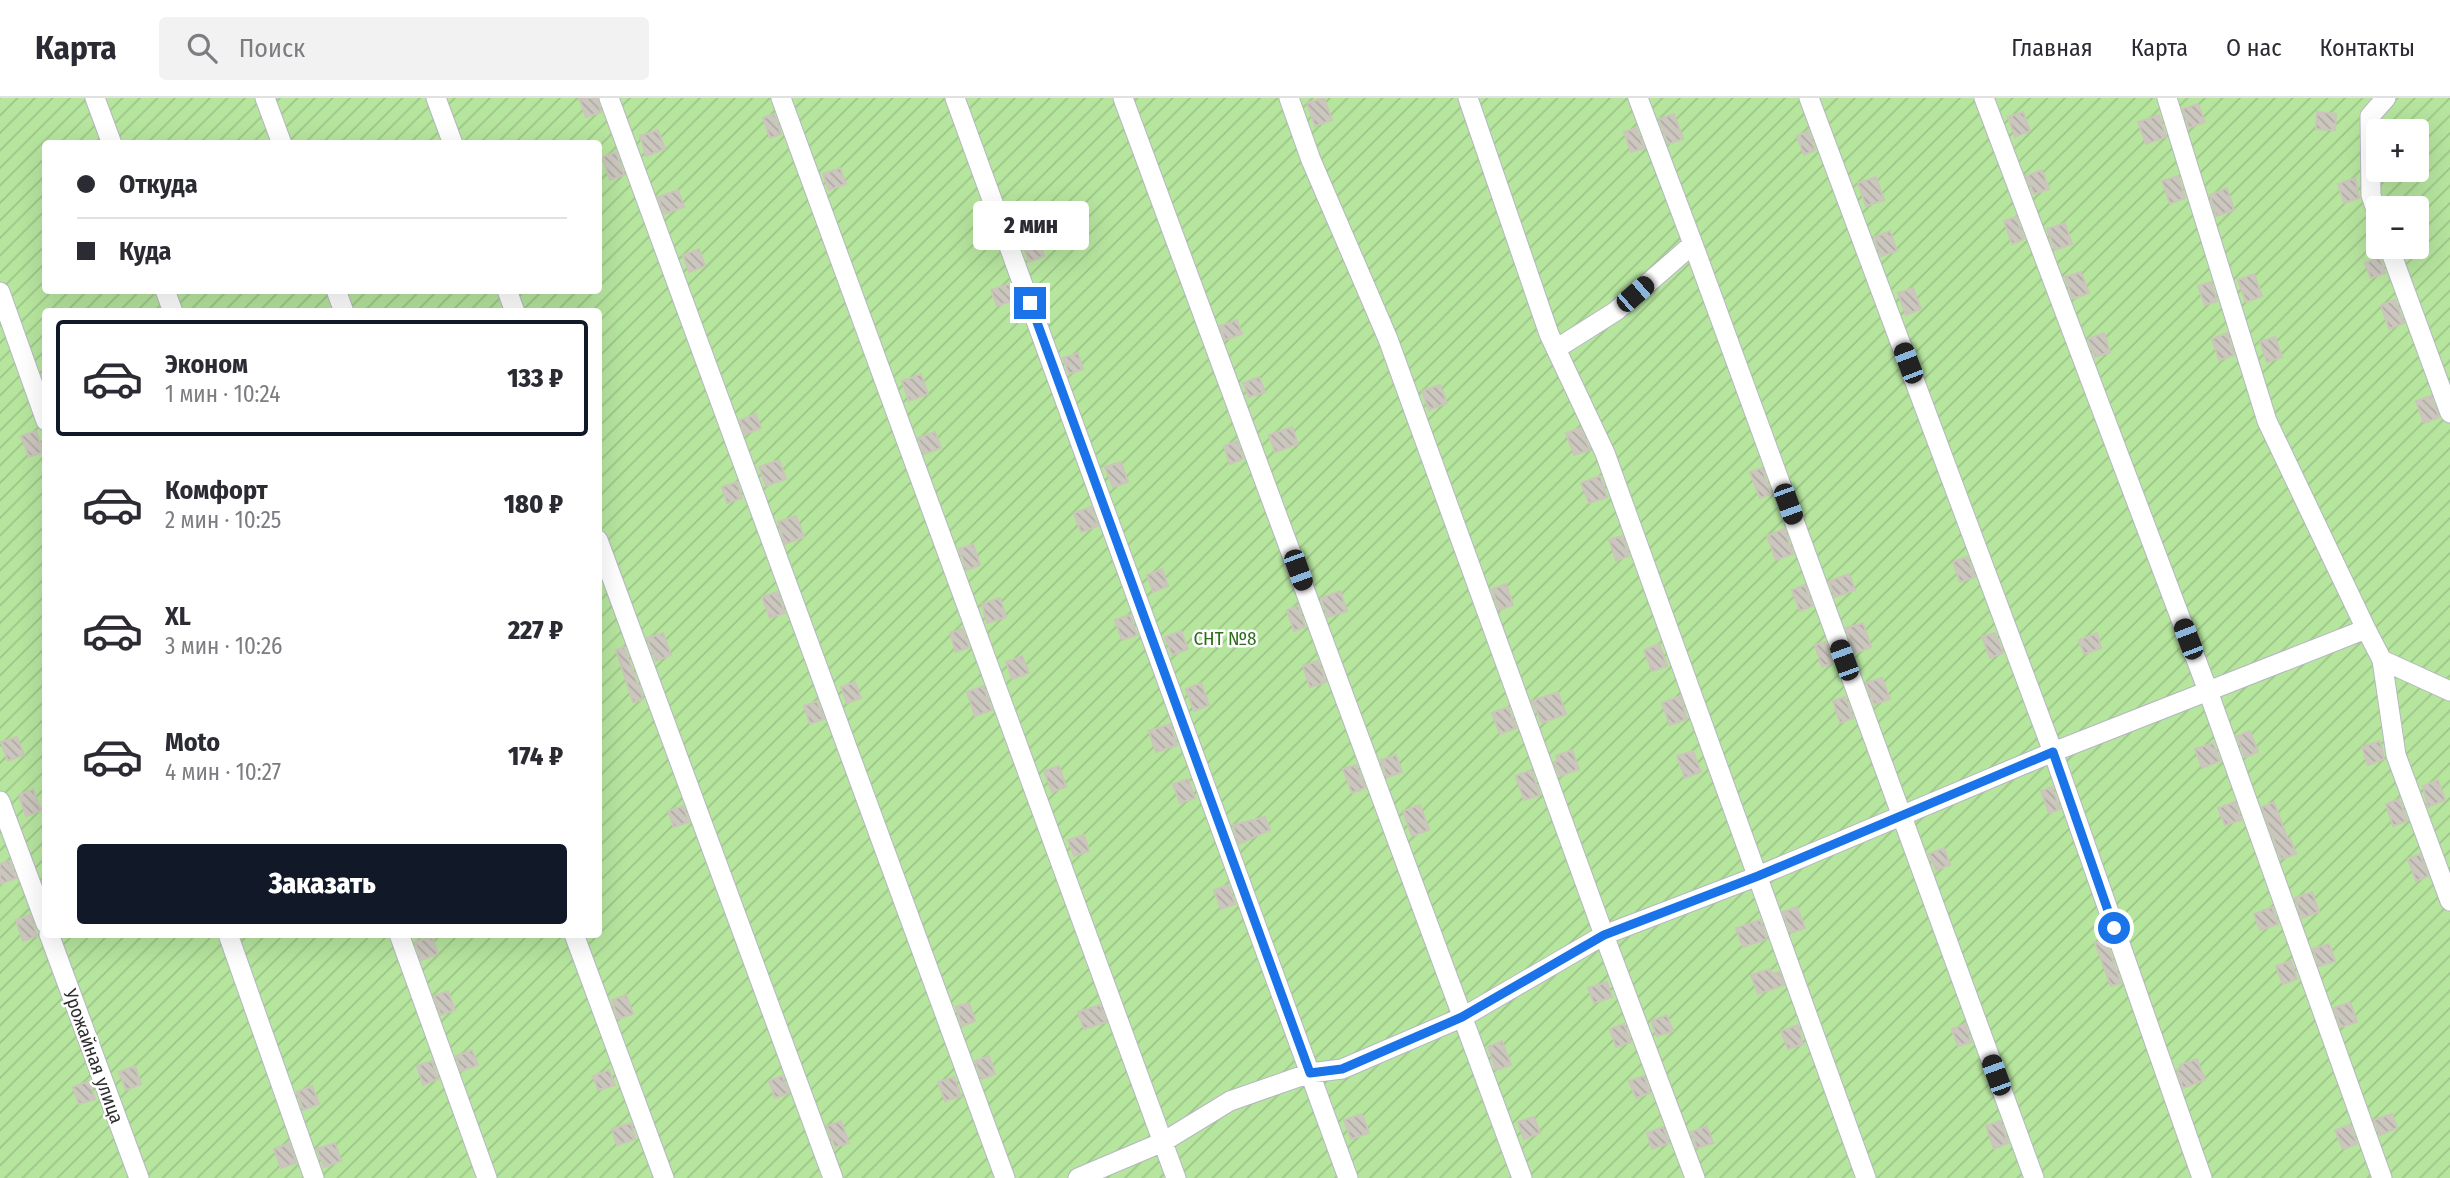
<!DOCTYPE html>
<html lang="ru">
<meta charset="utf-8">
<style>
:root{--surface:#fff;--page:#f2f2f3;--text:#2b2b33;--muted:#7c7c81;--line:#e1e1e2;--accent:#111827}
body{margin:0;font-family:"Fira Sans Condensed",sans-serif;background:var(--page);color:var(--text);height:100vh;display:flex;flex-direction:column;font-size:26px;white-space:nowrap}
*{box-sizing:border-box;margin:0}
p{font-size:23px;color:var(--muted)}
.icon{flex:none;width:38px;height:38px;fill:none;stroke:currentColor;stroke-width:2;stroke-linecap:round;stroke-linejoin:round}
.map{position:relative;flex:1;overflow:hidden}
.drawer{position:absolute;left:42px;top:210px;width:560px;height:630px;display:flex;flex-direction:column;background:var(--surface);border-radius:7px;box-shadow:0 7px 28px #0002}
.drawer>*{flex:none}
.banner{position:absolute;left:42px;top:42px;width:560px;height:154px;border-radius:7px;box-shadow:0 7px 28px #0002;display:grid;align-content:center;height:154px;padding:0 35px;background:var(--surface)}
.tools{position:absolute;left:2366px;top:21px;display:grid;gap:14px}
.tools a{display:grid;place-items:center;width:63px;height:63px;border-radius:7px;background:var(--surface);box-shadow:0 7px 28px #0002;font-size:35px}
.end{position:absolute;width:32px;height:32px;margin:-16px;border:9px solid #1a73e8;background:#fff;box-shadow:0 0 0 4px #fff}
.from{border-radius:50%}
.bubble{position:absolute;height:49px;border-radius:7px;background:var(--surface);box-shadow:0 7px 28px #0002;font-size:23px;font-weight:800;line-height:49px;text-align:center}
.car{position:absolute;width:21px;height:42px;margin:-21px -10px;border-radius:9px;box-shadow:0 0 5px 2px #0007;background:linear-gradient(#222 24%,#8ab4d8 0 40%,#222 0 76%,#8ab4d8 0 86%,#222 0)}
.banner b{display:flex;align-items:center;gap:24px;height:66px;font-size:26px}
.banner b+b{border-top:2px solid var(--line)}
.banner i{width:18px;height:18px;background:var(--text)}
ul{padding:12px 0 0;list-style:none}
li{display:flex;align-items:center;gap:21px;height:116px;margin:0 14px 10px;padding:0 21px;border:4px solid transparent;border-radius:7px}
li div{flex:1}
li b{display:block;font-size:26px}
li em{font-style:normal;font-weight:800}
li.current{border-color:var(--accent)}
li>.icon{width:63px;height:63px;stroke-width:1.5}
.button{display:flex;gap:14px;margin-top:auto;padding:14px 35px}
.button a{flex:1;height:80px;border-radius:7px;background:var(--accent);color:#fff;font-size:28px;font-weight:800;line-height:80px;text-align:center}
header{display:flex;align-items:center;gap:42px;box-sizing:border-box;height:98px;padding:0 35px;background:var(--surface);border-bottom:2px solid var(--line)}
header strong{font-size:33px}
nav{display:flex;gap:38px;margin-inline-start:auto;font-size:24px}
.search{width:490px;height:63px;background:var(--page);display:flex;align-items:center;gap:18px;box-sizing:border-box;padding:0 24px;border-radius:7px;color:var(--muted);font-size:26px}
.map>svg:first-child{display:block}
.garden{fill:url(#garden-furrows);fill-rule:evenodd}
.building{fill:url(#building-back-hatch);stroke:#cbc5ba;stroke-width:2}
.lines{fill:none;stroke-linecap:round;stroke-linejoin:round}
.minor-casing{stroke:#b4b7c1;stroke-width:21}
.minor{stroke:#fff;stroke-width:19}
.route{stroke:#1a73e8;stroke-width:9}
.labels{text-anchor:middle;stroke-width:5;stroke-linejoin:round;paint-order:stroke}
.park-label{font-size:19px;fill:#2c6e1b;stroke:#fff}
.street-label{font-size:19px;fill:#2e2e2e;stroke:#fff}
</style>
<header>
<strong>Карта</strong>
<div class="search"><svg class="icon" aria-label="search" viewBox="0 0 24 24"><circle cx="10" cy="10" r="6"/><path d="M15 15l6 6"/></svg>Поиск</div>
<nav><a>Главная</a><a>Карта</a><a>О нас</a><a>Контакты</a></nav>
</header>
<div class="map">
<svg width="2450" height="1080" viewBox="0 0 2450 1080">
<defs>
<pattern id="garden-furrows" width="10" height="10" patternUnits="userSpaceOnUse" patternTransform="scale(1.75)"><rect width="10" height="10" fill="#b6e59e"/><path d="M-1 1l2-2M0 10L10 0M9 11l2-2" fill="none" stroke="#9dc588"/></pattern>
<pattern id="building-back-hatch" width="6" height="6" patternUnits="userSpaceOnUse" patternTransform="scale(1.75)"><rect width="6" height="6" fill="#cbc7bf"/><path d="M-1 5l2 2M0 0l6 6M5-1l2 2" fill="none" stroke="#afaba4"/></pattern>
</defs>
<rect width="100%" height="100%" fill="#efe9e1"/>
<path class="garden" d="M 0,0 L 2450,0 L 2450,1080 L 0,1080 ZM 2378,33 L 2417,33 L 2417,72 L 2378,72 ZM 46,46 L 598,46 L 598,192 L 46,192 ZM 2378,110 L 2417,110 L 2417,149 L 2378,149 ZM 46,214 L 598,214 L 598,836 L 46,836 Z"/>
<path class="building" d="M 579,0 L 597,0 L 601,14 L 586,19 Z
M 1324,0 L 1332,22 L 1315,28 L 1307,5 Z
M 2198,6 L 2205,24 L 2189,30 L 2183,11 Z
M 2023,14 L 2030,33 L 2015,39 L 2008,19 Z
M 2317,14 L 2336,16 L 2335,32 L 2316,31 Z
M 774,16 L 781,36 L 770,40 L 763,20 Z
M 1674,16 L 1683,41 L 1668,46 L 1659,21 Z
M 2159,17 L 2166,39 L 2146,46 L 2138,24 Z
M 1636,30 L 1644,50 L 1631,54 L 1624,34 Z
M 658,32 L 665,51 L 646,58 L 640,38 Z
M 1808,33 L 1815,52 L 1804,57 L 1797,38 Z
M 616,54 L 624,77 L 610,82 L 602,59 Z
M 840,70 L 846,86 L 829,92 L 823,76 Z
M 2042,72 L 2049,91 L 2034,96 L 2026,78 Z
M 2178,78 L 2185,100 L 2170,106 L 2162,83 Z
M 1876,79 L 1884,102 L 1866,108 L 1858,85 Z
M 2355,80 L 2359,100 L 2344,105 L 2338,86 Z
M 2227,90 L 2234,112 L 2216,118 L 2210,97 Z
M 678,92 L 684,109 L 664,116 L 658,99 Z
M 2016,119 L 2024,141 L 2012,146 L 2004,123 Z
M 2065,125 L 2072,146 L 2055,152 L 2047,131 Z
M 1890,133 L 1897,153 L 1881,158 L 1874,139 Z
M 1037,138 L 1044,158 L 1029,164 L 1021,143 Z
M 699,151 L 705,168 L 689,174 L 683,157 Z
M 2380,159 L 2385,175 L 2371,180 L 2365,165 Z
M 2081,174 L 2089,195 L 2073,201 L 2065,179 Z
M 2254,176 L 2262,198 L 2246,204 L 2238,182 Z
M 2211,184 L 2217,203 L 2205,207 L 2198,188 Z
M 1009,186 L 1014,202 L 997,208 L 991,192 Z
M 1913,190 L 1921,211 L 1906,217 L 1898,195 Z
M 2395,202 L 2404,225 L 2389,231 L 2381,207 Z
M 1237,222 L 1242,236 L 1225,242 L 1220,228 Z
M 2104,235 L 2110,254 L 2095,259 L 2088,241 Z
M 2227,235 L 2234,257 L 2219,262 L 2212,241 Z
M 2275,239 L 2282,259 L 2267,264 L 2260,244 Z
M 1078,255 L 1083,271 L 1069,276 L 1063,260 Z
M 921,276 L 928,296 L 909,303 L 902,283 Z
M 1259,279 L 1265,294 L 1249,299 L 1243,285 Z
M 1440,287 L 1447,305 L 1429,312 L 1422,293 Z
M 2431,298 L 2439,319 L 2424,325 L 2416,303 Z
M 756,316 L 761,330 L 745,336 L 740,322 Z
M 1292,329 L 1298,346 L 1275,354 L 1269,337 Z
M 1580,330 L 1590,352 L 1574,357 L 1566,335 Z
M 36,333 L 43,354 L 29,359 L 21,338 Z
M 935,334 L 941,350 L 924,356 L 918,340 Z
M 1237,343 L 1243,361 L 1230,366 L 1224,348 Z
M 779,362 L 786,381 L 766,388 L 759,369 Z
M 1121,364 L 1128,384 L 1113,389 L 1105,369 Z
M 1762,370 L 1771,396 L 1760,400 L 1750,374 Z
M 1600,378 L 1607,399 L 1589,405 L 1581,385 Z
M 737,384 L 742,400 L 727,405 L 722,389 Z
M 1091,409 L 1098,428 L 1081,434 L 1074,415 Z
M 796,418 L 804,439 L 785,446 L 778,424 Z
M 1784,431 L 1793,456 L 1776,462 L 1767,438 Z
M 1622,438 L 1629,458 L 1616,462 L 1609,442 Z
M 973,446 L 980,467 L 967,472 L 959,451 Z
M 1967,459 L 1975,479 L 1960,484 L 1953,464 Z
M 1162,471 L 1168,488 L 1153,494 L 1147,477 Z
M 1849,476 L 1855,492 L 1835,499 L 1829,483 Z
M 1506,486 L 1513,507 L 1499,512 L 1492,491 Z
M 1805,487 L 1812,508 L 1800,513 L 1792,492 Z
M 1340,493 L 1347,513 L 1328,519 L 1321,500 Z
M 777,494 L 785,515 L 770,520 L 762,499 Z
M 1000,500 L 1006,519 L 987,525 L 982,506 Z
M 1298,508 L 1305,529 L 1294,533 L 1287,512 Z
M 1130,517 L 1137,537 L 1122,542 L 1115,522 Z
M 1863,525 L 1871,549 L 1855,555 L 1846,530 Z
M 962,531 L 969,549 L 956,554 L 950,535 Z
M 1181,533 L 1188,551 L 1172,557 L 1165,539 Z
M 663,535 L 671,557 L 656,563 L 647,540 Z
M 1995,535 L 2003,555 L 1990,560 L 1982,539 Z
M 2097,535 L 2101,550 L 2084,556 L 2079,542 Z
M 1825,544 L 1833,565 L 1822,569 L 1815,547 Z
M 1659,546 L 1667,568 L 1652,573 L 1644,552 Z
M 624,549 L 643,601 L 633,604 L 616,552 Z
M 1022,558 L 1029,575 L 1012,581 L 1006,564 Z
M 1318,563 L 1326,584 L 1310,589 L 1303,568 Z
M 1882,580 L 1890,601 L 1874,606 L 1866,585 Z
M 855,584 L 861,600 L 847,605 L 841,589 Z
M 1201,585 L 1209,607 L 1194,613 L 1186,591 Z
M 983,588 L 992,612 L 975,618 L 967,594 Z
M 1558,594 L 1566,616 L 1542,625 L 1532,603 Z
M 1680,598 L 1687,621 L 1670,627 L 1662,605 Z
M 1845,599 L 1853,620 L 1840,625 L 1833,603 Z
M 817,603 L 824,621 L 810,626 L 804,608 Z
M 1508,609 L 1516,630 L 1500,636 L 1492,615 Z
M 1170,626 L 1177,647 L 1156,654 L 1149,633 Z
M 2250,633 L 2258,654 L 2245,659 L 2237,638 Z
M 17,639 L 24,657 L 8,663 L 1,644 Z
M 2380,643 L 2384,661 L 2368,667 L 2362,649 Z
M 2213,645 L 2220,663 L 2202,670 L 2195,651 Z
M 1572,652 L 1579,671 L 1560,678 L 1554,664 L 1558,663 L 1556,658 Z
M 1693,653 L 1701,674 L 1685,680 L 1677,658 Z
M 1396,657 L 1402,674 L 1387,679 L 1381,662 Z
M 1356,667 L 1365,690 L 1352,695 L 1343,671 Z
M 1059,668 L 1066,689 L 1052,694 L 1044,673 Z
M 1531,672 L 1540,697 L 1524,702 L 1516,678 Z
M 1188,681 L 1195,700 L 1180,705 L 1173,686 Z
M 2438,682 L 2445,702 L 2428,709 L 2423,688 Z
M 2052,689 L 2060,711 L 2049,715 L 2041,693 Z
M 33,691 L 41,713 L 26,718 L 19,697 Z
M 2399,701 L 2407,723 L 2393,728 L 2386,706 Z
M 2235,704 L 2241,722 L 2225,727 L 2218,710 Z
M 2274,704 L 2288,742 L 2290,741 L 2296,756 L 2281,761 L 2262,709 Z
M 1420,707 L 1429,732 L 1412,738 L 1403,713 Z
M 683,708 L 689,724 L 674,729 L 668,713 Z
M 1265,719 L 1270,732 L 1239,746 L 1233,727 Z
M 1084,737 L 1089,753 L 1074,758 L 1068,742 Z
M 1944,750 L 1950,767 L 1936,772 L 1929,756 Z
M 2420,756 L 2428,778 L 2416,783 L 2408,761 Z
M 9,763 L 16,780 L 0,786 L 0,766 Z
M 1228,787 L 1235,806 L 1221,811 L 1214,792 Z
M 2312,794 L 2319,814 L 2302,820 L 2295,800 Z
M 1797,809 L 1805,830 L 1791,835 L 1783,814 Z
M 2272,809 L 2278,826 L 2260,832 L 2254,816 Z
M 30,817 L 37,838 L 23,843 L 16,822 Z
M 1760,822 L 1767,841 L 1743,849 L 1736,830 Z
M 432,839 L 438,856 L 421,862 L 415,844 Z
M 2105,841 L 2121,885 L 2111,888 L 2095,845 Z
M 2329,846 L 2335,863 L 2319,868 L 2313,851 Z
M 2291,863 L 2297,881 L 2283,886 L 2276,868 Z
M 1770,871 L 1772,876 L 1779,874 L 1784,887 L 1758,896 L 1751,877 Z
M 1607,884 L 1612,899 L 1594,905 L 1588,890 Z
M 448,893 L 455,912 L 441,917 L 434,898 Z
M 626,897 L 633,916 L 618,921 L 612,902 Z
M 2350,904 L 2357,924 L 2341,929 L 2334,910 Z
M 969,905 L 975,923 L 962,928 L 956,909 Z
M 1100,907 L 1106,924 L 1084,931 L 1078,914 Z
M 1667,917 L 1673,933 L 1657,938 L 1651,923 Z
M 1624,926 L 1631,944 L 1616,949 L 1610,931 Z
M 1965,926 L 1971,944 L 1958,948 L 1952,931 Z
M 1798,927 L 1803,946 L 1788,951 L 1781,933 Z
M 1502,943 L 1511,967 L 1496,972 L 1488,949 Z
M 472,952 L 478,967 L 461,973 L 456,958 Z
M 989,958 L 995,976 L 982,981 L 975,963 Z
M 2197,961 L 2205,982 L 2183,990 L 2177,972 L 2181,971 L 2180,967 Z
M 432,963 L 438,981 L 423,987 L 417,968 Z
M 135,968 L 141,986 L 126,992 L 119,974 Z
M 609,972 L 615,987 L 598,992 L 593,978 Z
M 782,978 L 789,995 L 775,1000 L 769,983 Z
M 1644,978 L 1650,995 L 1636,1000 L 1629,983 Z
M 954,979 L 961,998 L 945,1003 L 938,984 Z
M 89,983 L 95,1001 L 79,1006 L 73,989 Z
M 312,988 L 319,1006 L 303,1012 L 297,994 Z
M 1362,1016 L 1369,1035 L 1351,1041 L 1344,1022 Z
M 2392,1016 L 2397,1030 L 2380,1037 L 2374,1022 Z
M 1534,1019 L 1540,1035 L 1524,1041 L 1518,1024 Z
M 841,1023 L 849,1045 L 835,1049 L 827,1028 Z
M 2000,1023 L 2008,1045 L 1994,1051 L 1986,1028 Z
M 631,1025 L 635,1041 L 617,1047 L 612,1031 Z
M 2350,1027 L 2357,1046 L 2343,1051 L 2335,1032 Z
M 1707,1028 L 1713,1045 L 1697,1050 L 1691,1034 Z
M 1663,1029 L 1669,1045 L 1652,1051 L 1647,1035 Z
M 289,1045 L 296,1065 L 281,1070 L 274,1051 Z
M 335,1045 L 341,1063 L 324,1069 L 317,1051 Z"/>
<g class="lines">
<defs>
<path id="minor" d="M 95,0 L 112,46
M 265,0 L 282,46
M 436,0 L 453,46
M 609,0 L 1005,1080
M 781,0 L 1176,1080
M 955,0 L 1348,1080
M 1123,0 L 1522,1080
M 1289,0 L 1311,62 L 1388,241 L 1604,837 L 1695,1080
M 1468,0 L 1549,236 L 1605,355 L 1866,1080
M 1638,0 L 1693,146 L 2034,1080
M 1809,0 L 2053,654 L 2202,1080
M 1984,0 L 2208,593 L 2382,1080
M 2167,0 L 2267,323 L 2366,531 L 2382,562 L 2450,593
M 2378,118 L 2371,97 L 2370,18 L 2386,0
M 2389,149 L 2450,315
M 165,192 L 173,214
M 336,192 L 344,214
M 507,192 L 515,214
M 0,194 L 46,323
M 1556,251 L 1616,213 L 1693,146
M 598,442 L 833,1080
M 2382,562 L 2396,657 L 2450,803
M 0,703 L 46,826
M 49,836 L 139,1080
M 228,836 L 314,1080
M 399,836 L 487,1080
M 574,836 L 664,1080
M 1078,1080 L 1163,1044 L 1230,1003 L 1310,975 L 1342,971 L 1463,919 L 1604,837 L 1758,778 L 2053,654 L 2366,531"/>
</defs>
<use href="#minor" class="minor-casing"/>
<use href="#minor" class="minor"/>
</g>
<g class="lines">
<path class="route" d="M 1030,205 L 1310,975 L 1342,971 L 1462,919 L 1604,837 L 1758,778 L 2053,654 L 2114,830"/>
</g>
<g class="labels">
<g class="park-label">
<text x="1225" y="547">СНТ №8</text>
</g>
<g class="street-label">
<text transform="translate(94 958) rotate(70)" y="7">Урожайная улица</text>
</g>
</g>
</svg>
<div class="tools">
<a>+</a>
<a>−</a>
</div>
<i class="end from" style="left:2114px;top:830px"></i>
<i class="end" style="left:1030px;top:205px"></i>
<div class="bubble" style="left:973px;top:103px;width:116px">2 мин</div>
<i class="car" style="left:1635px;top:196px;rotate:49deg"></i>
<i class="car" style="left:1908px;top:265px;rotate:339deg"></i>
<i class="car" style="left:1788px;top:406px;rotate:160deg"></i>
<i class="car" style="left:1298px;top:472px;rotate:160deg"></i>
<i class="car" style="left:2188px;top:541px;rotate:339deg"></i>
<i class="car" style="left:1844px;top:562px;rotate:340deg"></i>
<i class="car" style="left:1996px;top:977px;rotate:340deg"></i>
<div class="banner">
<b><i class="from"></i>Откуда</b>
<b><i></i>Куда</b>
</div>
<section class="drawer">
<ul>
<li class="current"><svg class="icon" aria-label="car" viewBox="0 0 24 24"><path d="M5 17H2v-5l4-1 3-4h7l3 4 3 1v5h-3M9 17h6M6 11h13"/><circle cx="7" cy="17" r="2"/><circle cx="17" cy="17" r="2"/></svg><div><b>Эконом</b><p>1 мин · 10:24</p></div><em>133 ₽</em></li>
<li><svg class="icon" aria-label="car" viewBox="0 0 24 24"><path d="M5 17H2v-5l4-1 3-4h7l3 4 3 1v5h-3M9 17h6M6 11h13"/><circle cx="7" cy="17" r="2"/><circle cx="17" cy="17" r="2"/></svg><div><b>Комфорт</b><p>2 мин · 10:25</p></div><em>180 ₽</em></li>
<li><svg class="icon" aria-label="car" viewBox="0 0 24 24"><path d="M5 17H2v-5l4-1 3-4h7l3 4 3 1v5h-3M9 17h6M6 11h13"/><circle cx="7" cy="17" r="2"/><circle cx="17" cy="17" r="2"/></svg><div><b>XL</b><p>3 мин · 10:26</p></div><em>227 ₽</em></li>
<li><svg class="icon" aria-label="car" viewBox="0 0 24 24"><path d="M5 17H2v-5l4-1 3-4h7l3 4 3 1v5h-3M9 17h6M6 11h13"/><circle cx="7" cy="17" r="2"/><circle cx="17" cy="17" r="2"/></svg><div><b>Moto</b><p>4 мин · 10:27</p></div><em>174 ₽</em></li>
</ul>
<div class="button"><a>Заказать</a></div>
</section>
</div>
